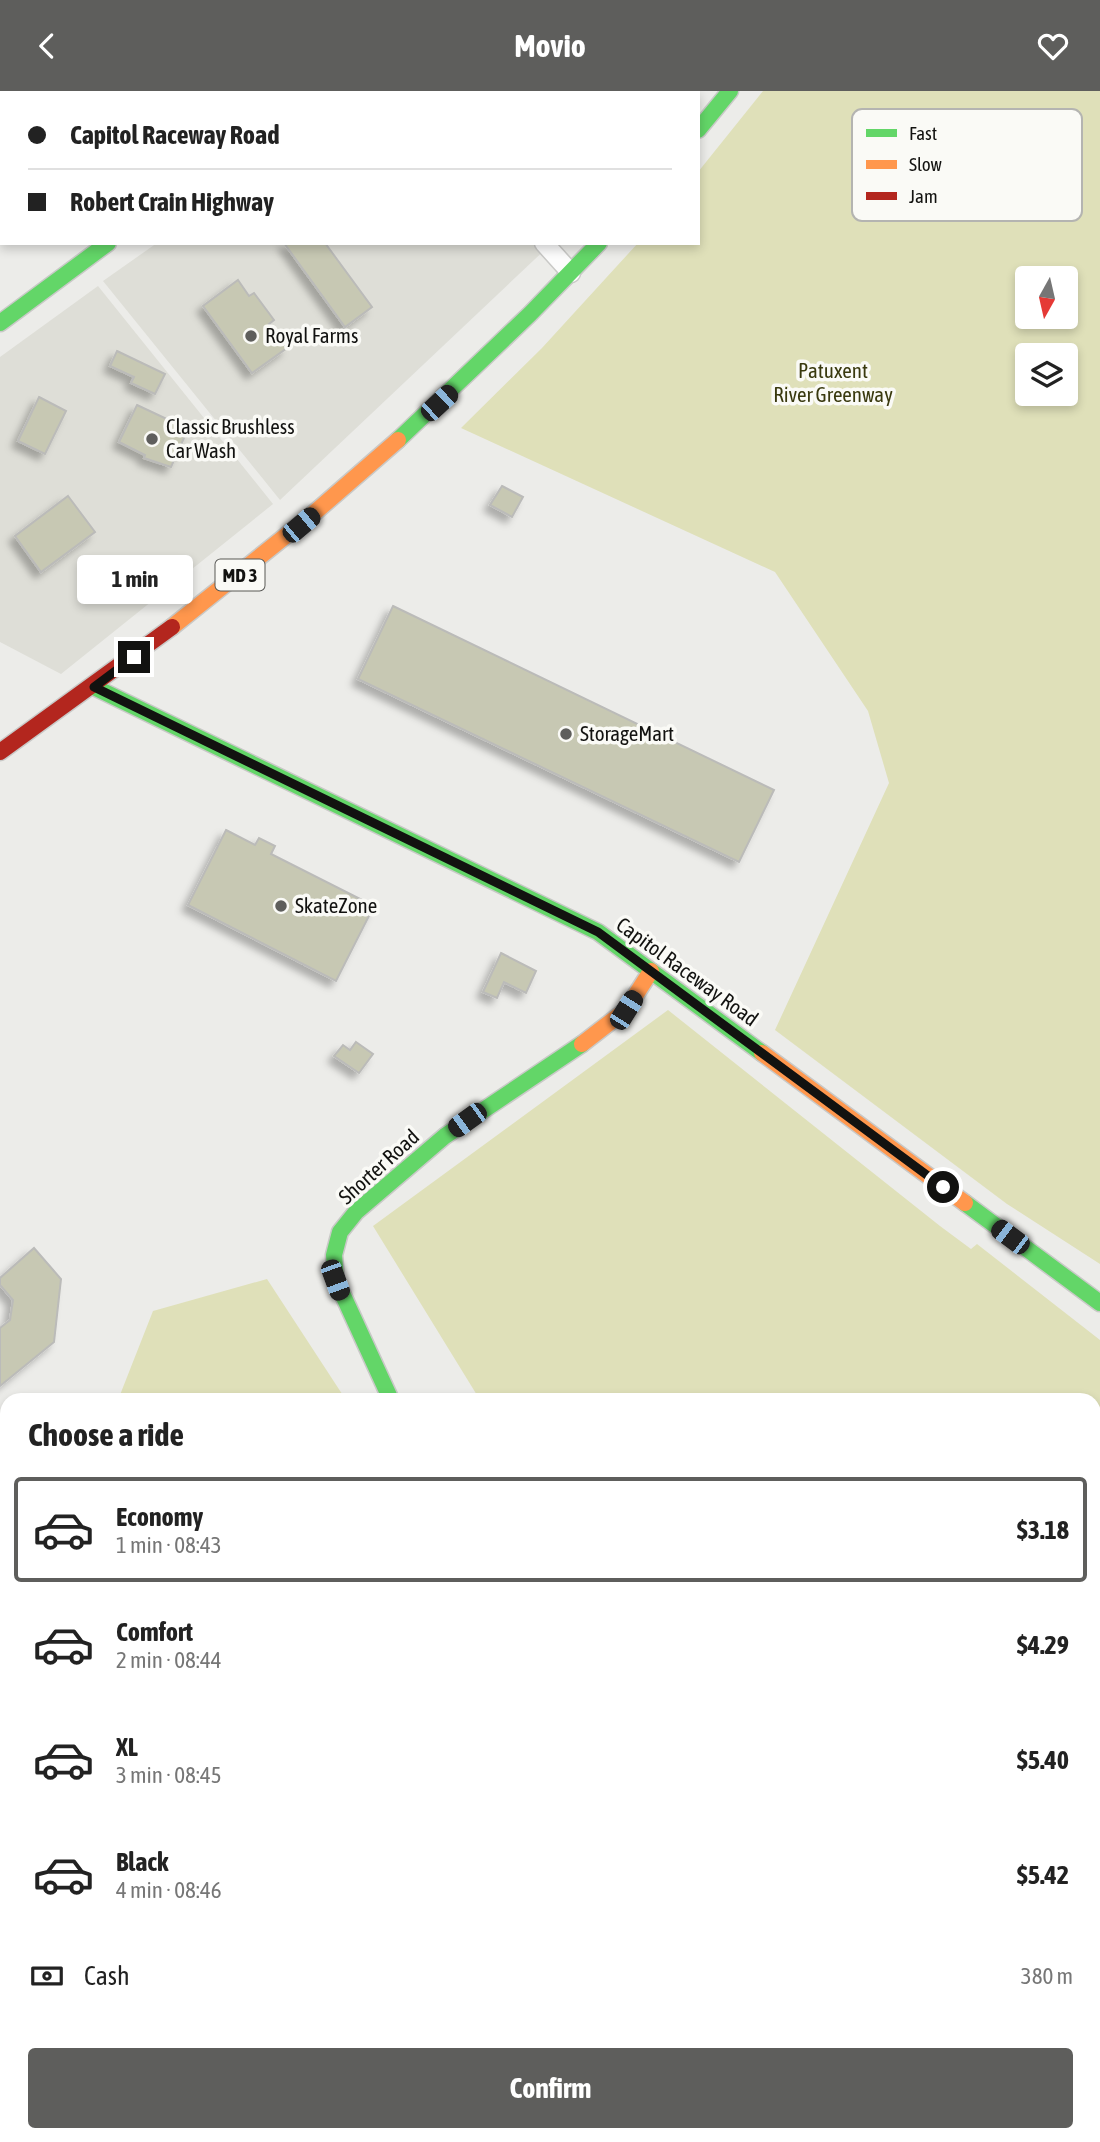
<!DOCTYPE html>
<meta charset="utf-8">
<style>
:root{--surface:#fff;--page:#f6f6f6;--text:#222;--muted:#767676;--line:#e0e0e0;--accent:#5e5e5c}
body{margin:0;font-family:"Asap Condensed",sans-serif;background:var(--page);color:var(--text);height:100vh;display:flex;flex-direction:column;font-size:26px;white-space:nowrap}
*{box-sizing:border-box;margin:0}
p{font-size:23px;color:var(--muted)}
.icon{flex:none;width:38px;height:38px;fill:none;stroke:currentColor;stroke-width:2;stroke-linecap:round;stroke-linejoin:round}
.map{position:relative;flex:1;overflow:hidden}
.sheet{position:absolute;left:0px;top:1302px;width:1101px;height:749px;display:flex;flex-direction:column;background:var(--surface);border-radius:21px 21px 0 0;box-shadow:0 4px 10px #0003}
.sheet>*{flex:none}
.top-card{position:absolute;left:0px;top:0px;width:700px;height:154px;box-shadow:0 4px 10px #0003;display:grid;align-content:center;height:154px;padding:0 28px;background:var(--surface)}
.needle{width:46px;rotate:188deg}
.fabs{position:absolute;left:1015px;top:175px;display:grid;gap:14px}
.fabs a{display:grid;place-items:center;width:63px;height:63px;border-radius:7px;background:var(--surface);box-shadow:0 4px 10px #0003;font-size:35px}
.end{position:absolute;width:32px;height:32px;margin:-16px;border:9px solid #121210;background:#fff;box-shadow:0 0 0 4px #fff}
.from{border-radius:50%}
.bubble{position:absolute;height:49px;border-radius:7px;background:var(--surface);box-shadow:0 4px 10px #0003;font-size:23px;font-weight:700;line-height:49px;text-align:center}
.car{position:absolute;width:21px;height:42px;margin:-21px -10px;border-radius:9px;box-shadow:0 0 5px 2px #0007;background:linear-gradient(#222 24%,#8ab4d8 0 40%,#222 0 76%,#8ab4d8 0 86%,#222 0)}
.top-card b{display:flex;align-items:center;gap:24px;height:66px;font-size:26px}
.top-card b+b{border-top:2px solid var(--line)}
.top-card i{width:18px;height:18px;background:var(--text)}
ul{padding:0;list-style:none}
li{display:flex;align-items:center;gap:21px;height:105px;margin:0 14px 10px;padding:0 14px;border:4px solid transparent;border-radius:7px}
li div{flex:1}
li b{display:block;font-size:26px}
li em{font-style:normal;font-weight:700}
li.selected{border-color:var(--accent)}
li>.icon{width:63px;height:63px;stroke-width:1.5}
h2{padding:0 28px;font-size:32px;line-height:84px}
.pay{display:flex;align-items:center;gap:18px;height:77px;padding:0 28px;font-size:26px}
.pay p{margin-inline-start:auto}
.action{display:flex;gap:14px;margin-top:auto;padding:14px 28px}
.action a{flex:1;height:80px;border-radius:7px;background:var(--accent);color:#fff;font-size:28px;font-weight:700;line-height:80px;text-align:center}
header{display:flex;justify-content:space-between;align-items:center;height:91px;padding:0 28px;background:var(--accent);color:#fff;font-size:32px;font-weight:700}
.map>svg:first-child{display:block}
.built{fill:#deded7}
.green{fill:#dfe0b9;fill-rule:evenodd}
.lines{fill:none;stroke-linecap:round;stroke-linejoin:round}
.stream{stroke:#d5c2f2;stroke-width:5}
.building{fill:#c7c8b3;stroke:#bbbbb9;stroke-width:2;filter:url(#shadow)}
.street-casing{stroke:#c9c9c7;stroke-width:21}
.fast-casing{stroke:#c9c9c7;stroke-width:19}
.slow-casing{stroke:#c9c9c7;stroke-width:19}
.jam-casing{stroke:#c9c9c7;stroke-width:19}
.street{stroke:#fcfcfc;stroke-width:18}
.fast{stroke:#63d668;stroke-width:16}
.slow{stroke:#ff974d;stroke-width:16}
.jam{stroke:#b3261e;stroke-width:16}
.route{stroke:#121210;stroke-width:9}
.poi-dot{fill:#5e5e5c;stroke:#fafaf6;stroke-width:2.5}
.labels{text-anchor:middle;stroke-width:7;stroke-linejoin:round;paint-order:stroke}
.shield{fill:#fafaf6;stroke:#585855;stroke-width:2}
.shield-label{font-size:19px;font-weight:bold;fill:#121210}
.poi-label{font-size:21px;fill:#121210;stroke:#fafaf6;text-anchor:start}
.park-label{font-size:21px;fill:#39390e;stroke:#fafaf6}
.street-label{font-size:21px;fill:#121210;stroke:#fafaf6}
.key{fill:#fafaf6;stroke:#b4b4b1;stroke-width:2}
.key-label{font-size:19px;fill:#121210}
</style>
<header><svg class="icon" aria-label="back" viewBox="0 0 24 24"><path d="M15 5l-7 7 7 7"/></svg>Movio<svg class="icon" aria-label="heart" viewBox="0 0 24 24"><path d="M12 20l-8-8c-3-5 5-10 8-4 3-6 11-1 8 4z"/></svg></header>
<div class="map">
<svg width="1100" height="2051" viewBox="0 0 1100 2051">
<defs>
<filter id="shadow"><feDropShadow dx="-6" dy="6" stdDeviation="3.5" flood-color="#0004"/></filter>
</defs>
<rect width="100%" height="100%" fill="#ecece9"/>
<path class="built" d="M 0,0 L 248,0 L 2,2 L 2,105 Z
M 372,0 L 677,0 L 370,2 Z
M 157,152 L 552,152 L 280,409 L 103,190 Z
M 98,195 L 273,413 L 61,583 L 0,551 L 0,266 Z"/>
<path class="green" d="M 763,0 L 1100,0 L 1100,1173 L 1007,1113 L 775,939 L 889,692 L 868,620 L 775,481 L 461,337 L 542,257 L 638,152 L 698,152 L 698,81 ZM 1027,187 L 1066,187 L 1066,226 L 1027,226 ZM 1066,264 L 1066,303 L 1027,303 L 1027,264 Z
M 668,919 L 940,1135 L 971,1158 L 977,1153 L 1100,1249 L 1100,2051 L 239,2051 L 212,2046 L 179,2051 L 0,2051 L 0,1852 L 7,1856 L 7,2044 L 1094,2044 L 1094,1309 L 480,1309 L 373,1135 Z
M 267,1188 L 346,1309 L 118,1309 L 153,1220 Z"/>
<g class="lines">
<path class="stream" d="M 1094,1853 L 1100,1849
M 0,1966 L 7,1970
M 691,2044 L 702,2051
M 968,2051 L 974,2044"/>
</g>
<path class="building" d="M 284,152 L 325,152 L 372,216 L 345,236 Z
M 238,189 L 249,205 L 254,202 L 274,229 L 269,233 L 287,257 L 252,282 L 203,215 Z
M 117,260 L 165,283 L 155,303 L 131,292 L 134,286 L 110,275 Z
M 39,306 L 66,320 L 45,363 L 18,350 Z
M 137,314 L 188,338 L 171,376 L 144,367 L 145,364 L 119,351 Z
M 502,395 L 523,406 L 512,426 L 490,414 Z
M 68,405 L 95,441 L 41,481 L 15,445 Z
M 393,515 L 774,699 L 739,771 L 358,588 Z
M 226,739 L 255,754 L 259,747 L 275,755 L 271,763 L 374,815 L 336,890 L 188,814 Z
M 501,862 L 536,880 L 526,902 L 504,891 L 497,907 L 483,901 Z
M 356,951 L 373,963 L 359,982 L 334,965 L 343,954 L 350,959 Z
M 34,1157 L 61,1188 L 54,1251 L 0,1295 L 0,1237 L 10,1229 L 13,1209 L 0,1194 L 0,1187 Z"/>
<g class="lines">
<defs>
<path id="street" d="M 407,0 L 408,2
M 544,152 L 571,182"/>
<path id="fast" d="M 312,2 L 315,0
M 698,39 L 730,0
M 0,232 L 108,152
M 398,349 L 530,223 L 599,152
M 94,596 L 598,841 L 762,962
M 965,1112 L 1100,1212
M 391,1309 L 336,1189 L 334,1164 L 340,1141 L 356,1121 L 445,1045 L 582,953"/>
<path id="slow" d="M 172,536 L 313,423 L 398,349
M 582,953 L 626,919 L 651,880
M 762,962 L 965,1112"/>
<path id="jam" d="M 0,661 L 172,536"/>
</defs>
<use href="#street" class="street-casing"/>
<use href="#fast" class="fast-casing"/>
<use href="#slow" class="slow-casing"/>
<use href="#jam" class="jam-casing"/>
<use href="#street" class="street"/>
<use href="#fast" class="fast"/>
<use href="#slow" class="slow"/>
<use href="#jam" class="jam"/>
</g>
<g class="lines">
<path class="route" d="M 134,566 L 94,596 L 598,841 L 943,1096"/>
</g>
<g class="poi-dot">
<circle cx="251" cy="245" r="7"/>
<circle cx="152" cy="348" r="7"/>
<circle cx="566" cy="643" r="7"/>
<circle cx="281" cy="815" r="7"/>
</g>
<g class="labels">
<rect class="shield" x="215.5" y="468.5" width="49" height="31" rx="5"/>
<g class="shield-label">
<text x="240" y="491">MD 3</text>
</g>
<g class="poi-label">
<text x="265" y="252">Royal Farms</text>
<text x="166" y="343">Classic Brushless<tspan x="166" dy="24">Car Wash</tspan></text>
<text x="580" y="650">StorageMart</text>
<text x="295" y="822">SkateZone</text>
</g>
<g class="park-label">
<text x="833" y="287">Patuxent<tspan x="833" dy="24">River Greenway</tspan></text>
</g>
<g class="street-label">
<text transform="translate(687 881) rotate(36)" y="7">Capitol Raceway Road</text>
<text transform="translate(379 1076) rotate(-42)" y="7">Shorter Road</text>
</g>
</g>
<rect x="852" y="18" width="230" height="112" rx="10" class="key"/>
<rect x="866" y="38" width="31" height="8" fill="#63d668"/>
<rect x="866" y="69" width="31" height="9" fill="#ff974d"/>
<rect x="866" y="101" width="31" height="8" fill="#b3261e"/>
<g class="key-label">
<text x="909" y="49">Fast</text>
<text x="909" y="80">Slow</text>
<text x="909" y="112">Jam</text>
</g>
</svg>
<div class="fabs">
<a><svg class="needle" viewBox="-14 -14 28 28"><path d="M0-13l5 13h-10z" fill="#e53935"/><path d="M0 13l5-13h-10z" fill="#767676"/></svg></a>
<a><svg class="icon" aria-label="layers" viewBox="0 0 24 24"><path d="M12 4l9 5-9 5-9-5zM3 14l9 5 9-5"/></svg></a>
</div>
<i class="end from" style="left:943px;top:1096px"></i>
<i class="end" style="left:134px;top:566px"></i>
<div class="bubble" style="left:77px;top:464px;width:116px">1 min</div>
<i class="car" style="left:439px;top:312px;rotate:47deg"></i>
<i class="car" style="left:301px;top:434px;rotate:50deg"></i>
<i class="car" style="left:626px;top:919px;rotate:32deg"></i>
<i class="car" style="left:467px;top:1029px;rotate:234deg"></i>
<i class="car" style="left:1010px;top:1146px;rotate:307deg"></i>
<i class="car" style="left:335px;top:1189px;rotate:160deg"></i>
<div class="top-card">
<b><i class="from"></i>Capitol Raceway Road</b>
<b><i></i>Robert Crain Highway</b>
</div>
<section class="sheet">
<h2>Choose a ride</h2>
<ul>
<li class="selected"><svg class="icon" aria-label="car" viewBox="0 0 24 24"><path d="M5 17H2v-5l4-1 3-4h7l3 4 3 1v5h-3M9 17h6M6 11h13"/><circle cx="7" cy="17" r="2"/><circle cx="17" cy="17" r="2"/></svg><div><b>Economy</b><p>1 min · 08:43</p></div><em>$3.18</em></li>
<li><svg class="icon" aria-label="car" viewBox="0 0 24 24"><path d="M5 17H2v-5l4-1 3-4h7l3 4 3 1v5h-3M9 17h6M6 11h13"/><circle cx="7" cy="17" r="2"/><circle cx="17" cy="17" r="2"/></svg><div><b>Comfort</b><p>2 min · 08:44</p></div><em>$4.29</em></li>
<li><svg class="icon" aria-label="car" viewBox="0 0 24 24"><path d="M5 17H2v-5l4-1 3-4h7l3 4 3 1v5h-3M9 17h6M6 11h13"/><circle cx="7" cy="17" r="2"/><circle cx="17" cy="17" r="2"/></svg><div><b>XL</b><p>3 min · 08:45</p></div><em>$5.40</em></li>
<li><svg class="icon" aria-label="car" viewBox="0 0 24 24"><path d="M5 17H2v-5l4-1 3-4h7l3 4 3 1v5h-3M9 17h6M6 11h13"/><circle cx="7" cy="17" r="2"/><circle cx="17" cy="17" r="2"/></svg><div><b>Black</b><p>4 min · 08:46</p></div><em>$5.42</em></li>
</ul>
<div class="pay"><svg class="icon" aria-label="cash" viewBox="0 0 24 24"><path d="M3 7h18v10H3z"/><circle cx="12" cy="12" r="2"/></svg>Cash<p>380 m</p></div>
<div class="action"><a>Confirm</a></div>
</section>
</div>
